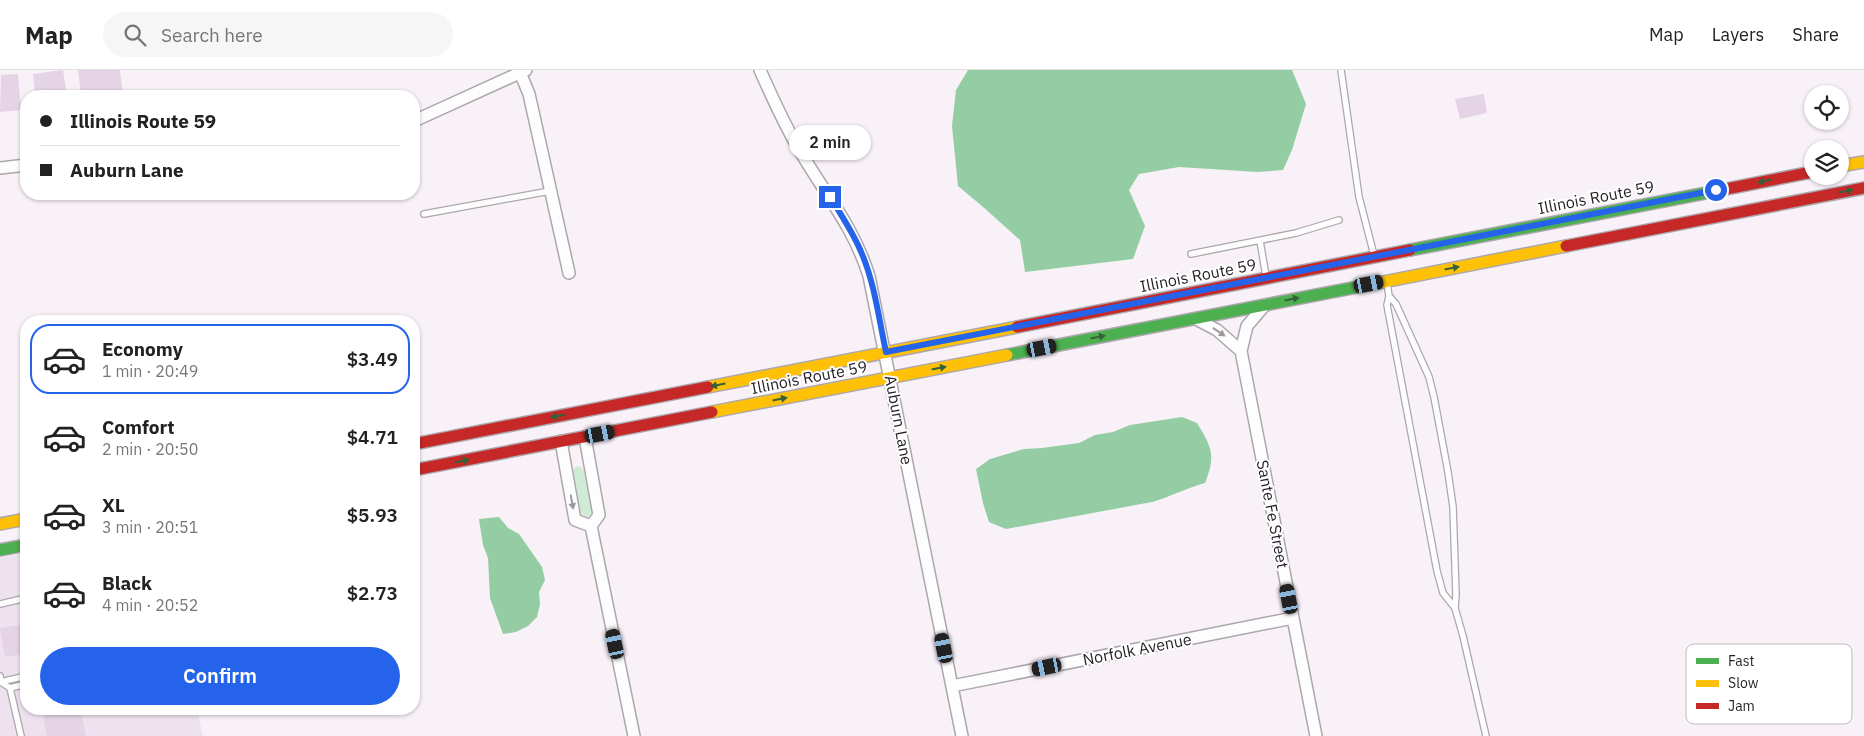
<!DOCTYPE html>
<meta charset="utf-8">
<style>
:root{--surface:#fff;--page:#f6f6f6;--text:#222;--muted:#767676;--line:#e0e0e0;--accent:#2563eb}
body{margin:0;font-family:"IBM Plex Sans",sans-serif;background:var(--page);color:var(--text);height:100vh;display:flex;flex-direction:column;font-size:19px;white-space:nowrap}
*{box-sizing:border-box;margin:0}
p{font-size:16px;color:var(--muted)}
.icon{flex:none;width:28px;height:28px;fill:none;stroke:currentColor;stroke-width:2;stroke-linecap:round;stroke-linejoin:round}
.map{position:relative;flex:1;overflow:hidden}
.drawer{position:absolute;left:20px;top:245px;width:400px;height:400px;display:flex;flex-direction:column;background:var(--surface);border-radius:20px;box-shadow:0 1px 4px #0004}
.drawer>*{flex:none}
.top-card{position:absolute;left:20px;top:20px;width:400px;height:110px;border-radius:20px;box-shadow:0 1px 4px #0004;display:grid;align-content:center;height:110px;padding:0 20px;background:var(--surface)}
.controls{position:absolute;left:1804px;top:15px;display:grid;gap:10px}
.controls a{display:grid;place-items:center;width:45px;height:45px;border-radius:50%;background:var(--surface);box-shadow:0 1px 4px #0004;font-size:25px}
.end{position:absolute;width:22px;height:22px;margin:-11px;border:6px solid #2563eb;background:#fff;box-shadow:0 0 0 2px #fff}
.from{border-radius:50%}
.bubble{position:absolute;height:35px;border-radius:18px;background:var(--surface);box-shadow:0 1px 4px #0004;font-size:16px;font-weight:600;line-height:35px;text-align:center}
.car{position:absolute;width:15px;height:30px;margin:-15px -8px;border-radius:6px;box-shadow:0 0 4px 1px #0007;background:linear-gradient(#222 24%,#8ab4d8 0 40%,#222 0 76%,#8ab4d8 0 86%,#222 0)}
.top-card b{display:flex;align-items:center;gap:18px;height:48px;font-size:19px}
.top-card b+b{border-top:1px solid var(--line)}
.top-card i{width:12px;height:12px;background:var(--text)}
ul{padding:9px 0 0;list-style:none}
li{display:flex;align-items:center;gap:15px;height:70px;margin:0 10px 8px;padding:0 10px;border:2px solid transparent;border-radius:20px}
li div{flex:1}
li b{display:block;font-size:19px}
li em{font-style:normal;font-weight:600}
li.on{border-color:var(--accent)}
li>.icon{width:45px;height:45px;stroke-width:1.5}
.action{display:flex;gap:10px;margin-top:auto;padding:10px 20px}
.action a{flex:1;height:58px;border-radius:30px;background:var(--accent);color:#fff;font-size:20px;font-weight:600;line-height:58px;text-align:center}
header{display:flex;align-items:center;gap:30px;box-sizing:border-box;height:70px;padding:0 25px;background:var(--surface);border-bottom:1px solid var(--line)}
header strong{font-size:24px}
nav{display:flex;gap:28px;margin-inline-start:auto;font-size:18px}
.search{width:350px;height:45px;background:var(--page);display:flex;align-items:center;gap:12px;box-sizing:border-box;padding:0 18px;border-radius:28px;color:var(--muted);font-size:19px}
.map>svg:first-child{display:block}
.built{fill:#efe2ef}
.green{fill:#cfebd6}
.water{fill:#94cca3}
.building{fill:#e5d4e5}
.lines{fill:none;stroke-linecap:round;stroke-linejoin:round}
.lane-casing{stroke:#aca7ac;stroke-width:8}
.street-casing{stroke:#aca7ac;stroke-width:14}
.fast-casing{stroke:#aca7ac;stroke-width:14}
.slow-casing{stroke:#aca7ac;stroke-width:14}
.jam-casing{stroke:#aca7ac;stroke-width:14}
.lane{stroke:#fefdfe;stroke-width:5.5}
.street{stroke:#fefdfe;stroke-width:11}
.fast{stroke:#4caf50;stroke-width:11}
.slow{stroke:#ffc107;stroke-width:11}
.jam{stroke:#c62828;stroke-width:11}
.oneway{fill:#366038}
.oneway2{fill:#9c999c}
.route{stroke:#2563eb;stroke-width:6}
.labels{text-anchor:middle;stroke-width:4;stroke-linejoin:round;paint-order:stroke}
.street-label{font-size:16px;fill:#241f24;stroke:#fff}
.key{fill:#fff;stroke:#bdbcbd;stroke-width:1}
.key-label{font-size:14px;fill:#241f24}
</style>
<header>
<strong>Map</strong>
<div class="search"><svg class="icon" aria-label="search" viewBox="0 0 24 24"><circle cx="10" cy="10" r="6"/><path d="M15 15l6 6"/></svg>Search here</div>
<nav><a>Map</a><a>Layers</a><a>Share</a></nav>
</header>
<div class="map">
<svg width="1864" height="666" viewBox="0 0 1864 666">
<rect width="100%" height="100%" fill="#f8f1f8"/>
<path class="built" d="M 26,483 L 26,639 L 197,639 L 203,666 L 0,666 L 0,488 Z"/>
<path class="green" d="M 579,396 L 584,401 L 592,442 L 588,447 L 584,446 L 581,443 L 573,401 L 575,397 Z"/>
<path class="water" d="M 968,0 L 1292,0 L 1306,34 L 1292,80 L 1283,100 L 1258,102 L 1179,97 L 1139,104 L 1129,120 L 1145,156 L 1133,189 L 1025,202 L 1020,170 L 982,136 L 958,116 L 952,56 L 956,20 Z
M 1182,347 L 1197,353 C 1212,378 1216,385 1205,413 C 1186,418 1170,427 1152,432 L 1006,459 L 989,452 L 983,433 L 976,399 L 990,389 L 1024,379 L 1042,378 L 1079,373 L 1095,365 L 1113,362 L 1130,355 Z
M 499,447 L 508,458 L 519,464 L 542,497 L 545,510 L 539,522 L 540,534 L 537,547 L 528,556 L 516,562 L 503,564 L 490,528 L 488,488 L 483,475 L 479,449 Z"/>
<path class="building" d="M 63,0 L 66,20 L 35,24 L 33,4 Z
M 78,0 L 120,0 L 123,26 L 81,26 Z
M 18,4 L 21,40 L 0,42 L 1,5 Z
M 1484,24 L 1487,43 L 1460,49 L 1455,29 Z
M 26,554 L 26,584 L 5,587 L 0,558 Z
M 42,639 L 80,639 L 86,666 L 47,666 Z"/>
<g class="lines">
<defs>
<path id="lane" d="M 1341,0 L 1359,127 L 1374,185
M 424,144 L 550,121
M 1260,171 L 1266,206
M 1191,184 L 1296,163 L 1339,150
M 1387,213 L 1389,226 L 1396,234 L 1429,307 L 1434,327 L 1448,402 L 1453,437 L 1456,524 L 1455,538 L 1463,566 L 1486,666
M 1389,226 L 1387,235 L 1437,501 L 1443,523 L 1455,538
M 0,534 L 26,528
M 0,606 L 1,612 L 10,618 L 26,614
M 0,612 L 26,606
M 10,618 L 21,666"/>
<path id="street" d="M 519,0 L 529,24 L 569,203
M 760,0 C 773,29 786,59 803,86 C 828,128 854,158 869,206 L 962,666
M 414,51 L 526,0
M 0,98 L 26,95
M 1265,235 L 1247,256 L 1241,281 L 1316,666
M 1196,249 L 1217,260 L 1241,281
M 585,367 L 599,445 L 591,456
M 561,371 L 575,450 L 591,456
M 591,456 L 634,666
M 952,616 L 1293,548"/>
<path id="fast" d="M 1410,180 L 1711,122
M 1007,285 L 1373,214
M 0,480 L 26,475"/>
<path id="slow" d="M 1840,96 L 1864,92
M 1373,214 L 1566,176
M 708,317 L 1017,257
M 712,342 L 1007,285
M 0,454 L 26,449"/>
<path id="jam" d="M 1711,122 L 1812,102
M 1566,176 L 1864,118
M 1017,257 L 1410,180
M 414,374 L 708,317
M 414,400 L 712,342"/>
</defs>
<use href="#lane" class="lane-casing"/>
<use href="#street" class="street-casing"/>
<use href="#fast" class="fast-casing"/>
<use href="#slow" class="slow-casing"/>
<use href="#jam" class="jam-casing"/>
<use href="#lane" class="lane"/>
<use href="#street" class="street"/>
<use href="#fast" class="fast"/>
<use href="#slow" class="slow"/>
<use href="#jam" class="jam"/>
</g>
<defs><path id="oneway-solid" d="M-6-.8H1V-3.2L6.5 0L1 3.2V.8H-6Z" transform="scale(1.25)"/></defs>
<g class="oneway">
<use href="#oneway-solid" transform="translate(1765 111) rotate(169)"/>
<use href="#oneway-solid" transform="translate(1846 121) rotate(-11)"/>
<use href="#oneway-solid" transform="translate(1452 198) rotate(-11)"/>
<use href="#oneway-solid" transform="translate(1292 229) rotate(-11)"/>
<use href="#oneway-solid" transform="translate(1098 267) rotate(-11)"/>
<use href="#oneway-solid" transform="translate(939 298) rotate(-11)"/>
<use href="#oneway-solid" transform="translate(718 315) rotate(169)"/>
<use href="#oneway-solid" transform="translate(780 329) rotate(-11)"/>
<use href="#oneway-solid" transform="translate(558 346) rotate(169)"/>
<use href="#oneway-solid" transform="translate(462 391) rotate(-11)"/>
</g>
<g class="oneway2">
<use href="#oneway-solid" transform="translate(1219 262) rotate(34)"/>
<use href="#oneway-solid" transform="translate(572 432) rotate(80)"/>
</g>
<g class="lines">
<path class="route" d="M 830,127 C 842,146 854,164 862,184 C 875,215 879,250 886,282 L 1716,120"/>
</g>
<g class="labels">
<g class="street-label">
<text transform="translate(1596 127) rotate(-11)" y="6">Illinois Route 59</text>
<text transform="translate(1198 205) rotate(-11)" y="6">Illinois Route 59</text>
<text transform="translate(809 307) rotate(-11)" y="6">Illinois Route 59</text>
<text transform="translate(899 350) rotate(79)" y="6">Auburn Lane</text>
<text transform="translate(1273 444) rotate(79)" y="6">Sante Fe Street</text>
<text transform="translate(1137 579) rotate(-11)" y="6">Norfolk Avenue</text>
</g>
</g>
<rect x="1686" y="574" width="166" height="80" rx="8" class="key"/>
<rect x="1696" y="588" width="23" height="6" fill="#4caf50"/>
<rect x="1696" y="610" width="23" height="7" fill="#ffc107"/>
<rect x="1696" y="633" width="23" height="6" fill="#c62828"/>
<g class="key-label">
<text x="1728" y="596">Fast</text>
<text x="1728" y="618">Slow</text>
<text x="1728" y="641">Jam</text>
</g>
</svg>
<div class="controls">
<a><svg class="icon" aria-label="locate" viewBox="0 0 24 24"><circle cx="12" cy="12" r="6"/><path d="M12 2v4M12 18v4M2 12h4M18 12h4"/></svg></a>
<a><svg class="icon" aria-label="layers" viewBox="0 0 24 24"><path d="M12 4l9 5-9 5-9-5zM3 14l9 5 9-5"/></svg></a>
</div>
<i class="end from" style="left:1716px;top:120px"></i>
<i class="end" style="left:830px;top:127px"></i>
<div class="bubble" style="left:789px;top:55px;width:82px">2 min</div>
<i class="car" style="left:1369px;top:214px;rotate:79deg"></i>
<i class="car" style="left:1042px;top:278px;rotate:79deg"></i>
<i class="car" style="left:600px;top:364px;rotate:79deg"></i>
<i class="car" style="left:1289px;top:529px;rotate:349deg"></i>
<i class="car" style="left:615px;top:574px;rotate:348deg"></i>
<i class="car" style="left:944px;top:578px;rotate:349deg"></i>
<i class="car" style="left:1047px;top:597px;rotate:258deg"></i>
<div class="top-card">
<b><i class="from"></i>Illinois Route 59</b>
<b><i></i>Auburn Lane</b>
</div>
<section class="drawer">
<ul>
<li class="on"><svg class="icon" aria-label="car" viewBox="0 0 24 24"><path d="M5 17H2v-5l4-1 3-4h7l3 4 3 1v5h-3M9 17h6M6 11h13"/><circle cx="7" cy="17" r="2"/><circle cx="17" cy="17" r="2"/></svg><div><b>Economy</b><p>1 min · 20:49</p></div><em>$3.49</em></li>
<li><svg class="icon" aria-label="car" viewBox="0 0 24 24"><path d="M5 17H2v-5l4-1 3-4h7l3 4 3 1v5h-3M9 17h6M6 11h13"/><circle cx="7" cy="17" r="2"/><circle cx="17" cy="17" r="2"/></svg><div><b>Comfort</b><p>2 min · 20:50</p></div><em>$4.71</em></li>
<li><svg class="icon" aria-label="car" viewBox="0 0 24 24"><path d="M5 17H2v-5l4-1 3-4h7l3 4 3 1v5h-3M9 17h6M6 11h13"/><circle cx="7" cy="17" r="2"/><circle cx="17" cy="17" r="2"/></svg><div><b>XL</b><p>3 min · 20:51</p></div><em>$5.93</em></li>
<li><svg class="icon" aria-label="car" viewBox="0 0 24 24"><path d="M5 17H2v-5l4-1 3-4h7l3 4 3 1v5h-3M9 17h6M6 11h13"/><circle cx="7" cy="17" r="2"/><circle cx="17" cy="17" r="2"/></svg><div><b>Black</b><p>4 min · 20:52</p></div><em>$2.73</em></li>
</ul>
<div class="action"><a>Confirm</a></div>
</section>
</div>
